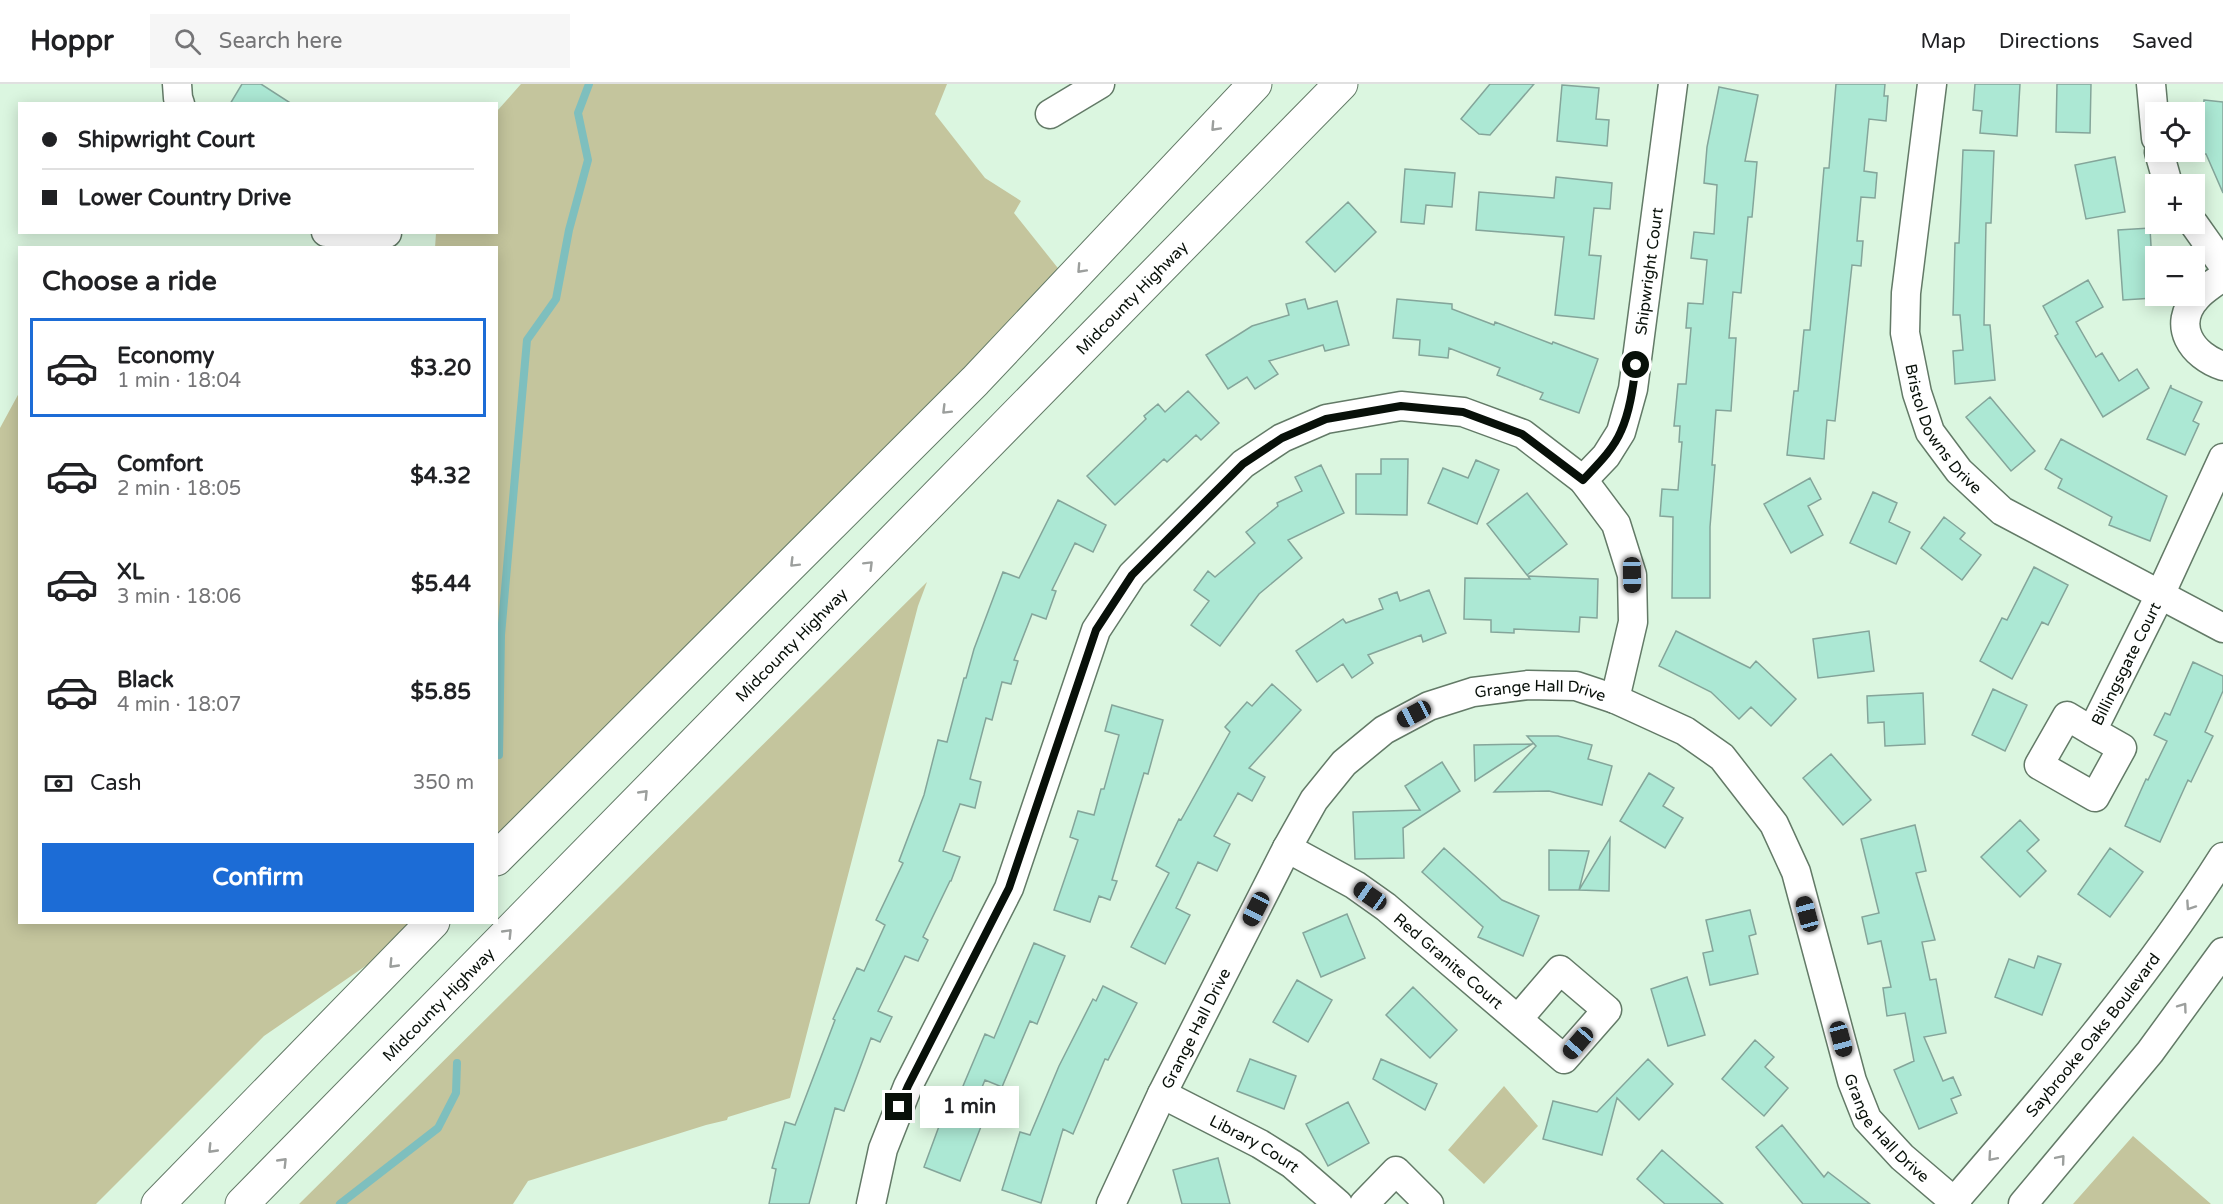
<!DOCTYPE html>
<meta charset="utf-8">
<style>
:root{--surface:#fff;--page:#f6f6f6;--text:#202124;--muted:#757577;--line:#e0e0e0;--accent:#1c6cd6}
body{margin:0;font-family:"Varela Round",sans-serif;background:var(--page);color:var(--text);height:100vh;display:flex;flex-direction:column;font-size:22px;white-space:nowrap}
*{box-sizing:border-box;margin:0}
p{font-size:20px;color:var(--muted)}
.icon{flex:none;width:33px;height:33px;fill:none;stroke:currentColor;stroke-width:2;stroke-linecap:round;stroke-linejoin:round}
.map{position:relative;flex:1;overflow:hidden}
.sheet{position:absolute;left:18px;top:162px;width:480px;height:678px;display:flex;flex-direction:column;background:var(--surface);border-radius:0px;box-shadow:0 3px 15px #0003}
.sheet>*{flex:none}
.top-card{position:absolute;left:18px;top:18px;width:480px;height:132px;border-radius:0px;box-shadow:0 3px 15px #0003;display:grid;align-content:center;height:132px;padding:0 24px;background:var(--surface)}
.controls{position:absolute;left:2145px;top:18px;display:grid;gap:12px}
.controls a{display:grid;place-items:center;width:60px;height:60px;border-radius:0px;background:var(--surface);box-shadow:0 3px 15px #0003;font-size:30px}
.end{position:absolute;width:27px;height:27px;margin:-14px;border:8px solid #081009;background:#fff;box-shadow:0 0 0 3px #fff}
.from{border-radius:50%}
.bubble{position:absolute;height:42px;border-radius:0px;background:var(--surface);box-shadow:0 3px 15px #0003;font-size:20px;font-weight:700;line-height:42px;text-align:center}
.car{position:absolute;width:18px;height:36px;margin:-18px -9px;border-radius:8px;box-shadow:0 0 4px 2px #0007;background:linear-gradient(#222 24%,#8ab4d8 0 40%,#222 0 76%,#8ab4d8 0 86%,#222 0)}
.top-card b{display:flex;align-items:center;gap:21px;height:57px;font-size:22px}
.top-card b+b{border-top:2px solid var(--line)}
.top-card i{width:15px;height:15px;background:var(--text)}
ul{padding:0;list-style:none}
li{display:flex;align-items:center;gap:18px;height:99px;margin:0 12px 9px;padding:0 12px;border:3px solid transparent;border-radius:0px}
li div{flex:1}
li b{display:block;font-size:22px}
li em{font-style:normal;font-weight:700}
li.selected{border-color:var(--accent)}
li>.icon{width:54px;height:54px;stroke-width:1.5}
h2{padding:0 24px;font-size:27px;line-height:72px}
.pay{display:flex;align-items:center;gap:15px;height:66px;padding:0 24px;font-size:22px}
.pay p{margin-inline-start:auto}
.primary-button{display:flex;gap:12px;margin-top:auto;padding:12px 24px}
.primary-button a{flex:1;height:69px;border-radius:0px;background:var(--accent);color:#fff;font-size:24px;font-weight:700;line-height:69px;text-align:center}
header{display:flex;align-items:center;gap:36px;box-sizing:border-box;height:84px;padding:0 30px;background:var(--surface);border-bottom:2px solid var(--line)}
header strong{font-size:28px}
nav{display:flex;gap:33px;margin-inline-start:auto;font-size:21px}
.search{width:420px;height:54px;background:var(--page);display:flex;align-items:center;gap:15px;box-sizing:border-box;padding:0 21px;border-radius:0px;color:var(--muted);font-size:22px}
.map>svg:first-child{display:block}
.green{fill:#c4c59d}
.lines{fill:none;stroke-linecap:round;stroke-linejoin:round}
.stream{stroke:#7ebfbe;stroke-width:8}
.building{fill:#ace8d4;stroke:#84a59a;stroke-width:1.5}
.minor-casing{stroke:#637a67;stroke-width:31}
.major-casing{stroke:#637a67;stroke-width:35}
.minor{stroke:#fff;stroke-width:28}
.major{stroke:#fff;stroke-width:33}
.oneway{stroke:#9c9f9d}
.route{stroke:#081009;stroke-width:8}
.labels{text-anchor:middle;stroke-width:6;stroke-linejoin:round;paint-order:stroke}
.street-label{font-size:16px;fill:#081009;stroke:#dbf6e0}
</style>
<header>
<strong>Hoppr</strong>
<div class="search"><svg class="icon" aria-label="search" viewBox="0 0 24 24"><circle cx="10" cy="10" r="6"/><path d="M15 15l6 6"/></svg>Search here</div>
<nav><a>Map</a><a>Directions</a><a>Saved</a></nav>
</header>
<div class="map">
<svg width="2223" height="1120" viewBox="0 0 2223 1120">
<rect width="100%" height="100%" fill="#dbf6e0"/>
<path class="green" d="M 521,0 L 947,0 L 935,30 L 985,94 L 1021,117 L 1014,129 L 1069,198 L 497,775 L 496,164 L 435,164 L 436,149 L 496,148 L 497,27 Z
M 19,309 L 20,838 L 428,839 L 264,952 L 96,1120 L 0,1120 L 0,344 Z
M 927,498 L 918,522 L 790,1014 L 728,1033 L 727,1036 L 706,1041 L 528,1097 L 513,1120 L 299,1120 Z
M 1504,1002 L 1538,1042 L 1484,1100 L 1448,1066 Z
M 2133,1052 L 2211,1120 L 2073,1120 Z"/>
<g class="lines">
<path class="stream" d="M 499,671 L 501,551 L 527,256 L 556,215 L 569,146 L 588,76 L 578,29 L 589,0
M 340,1120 L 438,1044 L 456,1009 L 457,979"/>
</g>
<path class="building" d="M 242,0 L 261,0 L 292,20 L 230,20 Z
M 1490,0 L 1534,0 L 1490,51 L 1479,50 L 1461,35 Z
M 1836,0 L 1885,0 L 1884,12 L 1888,12 L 1886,37 L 1869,35 L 1864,87 L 1877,89 L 1875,114 L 1861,113 L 1857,157 L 1863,157 L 1861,182 L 1852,181 L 1835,337 L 1827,336 L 1824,375 L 1787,371 L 1794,307 L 1798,307 L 1804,246 L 1810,246 L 1824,84 L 1829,84 Z
M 1975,0 L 2020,0 L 2017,52 L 1980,49 L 1982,27 L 1973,26 Z
M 2057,0 L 2091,0 L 2090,49 L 2056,48 Z
M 1562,1 L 1599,4 L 1596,35 L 1609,36 L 1607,62 L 1557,57 Z
M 1719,3 L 1758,11 L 1745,77 L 1757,78 L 1752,133 L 1748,133 L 1741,209 L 1733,208 L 1729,254 L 1736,254 L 1731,327 L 1716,326 L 1712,381 L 1715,381 L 1710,443 L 1710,514 L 1672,514 L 1673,433 L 1660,432 L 1662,405 L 1678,406 L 1682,358 L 1679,358 L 1680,342 L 1674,342 L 1678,300 L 1686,300 L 1691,244 L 1686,244 L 1688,219 L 1703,220 L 1707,176 L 1691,174 L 1694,148 L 1714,150 L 1717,101 L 1704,99 L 1707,63 Z
M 2204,16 L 2223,18 L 2223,109 L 2206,70 L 2200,70 Z
M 1963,66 L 1994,67 L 1991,139 L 1986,139 L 1984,241 L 1990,241 L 1995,296 L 1955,300 L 1953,267 L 1963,266 L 1960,231 L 1953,231 L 1955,159 L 1959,159 Z
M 2115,73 L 2125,128 L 2086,135 L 2075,81 Z
M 1405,85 L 1455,89 L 1452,123 L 1426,121 L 1424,140 L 1401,138 Z
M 1556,93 L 1612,99 L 1610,125 L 1594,124 L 1589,171 L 1601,172 L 1594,235 L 1555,231 L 1564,153 L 1476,146 L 1479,108 L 1554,114 Z
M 1348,118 L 1376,148 L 1335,188 L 1306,158 Z
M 2150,144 L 2154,214 L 2123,216 L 2118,146 Z
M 2088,196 L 2103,223 L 2076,238 L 2096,273 L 2102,269 L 2119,297 L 2137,285 L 2149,304 L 2103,333 L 2055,252 L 2058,250 L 2043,222 Z
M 1305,215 L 1308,225 L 1337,217 L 1349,261 L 1325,267 L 1323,261 L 1269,277 L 1278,290 L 1255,305 L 1247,293 L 1228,305 L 1206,271 L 1252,242 L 1289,231 L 1286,220 Z
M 1397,215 L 1452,220 L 1452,225 L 1494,241 L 1495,238 L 1552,260 L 1553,258 L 1598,275 L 1579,329 L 1540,315 L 1543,309 L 1497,291 L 1500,284 L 1449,264 L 1448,274 L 1419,271 L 1420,256 L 1393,254 Z
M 2171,301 L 2171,304 L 2202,318 L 2193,337 L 2199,340 L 2185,371 L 2147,355 Z
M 1188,307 L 1219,339 L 1201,356 L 1196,351 L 1167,378 L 1164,375 L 1115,421 L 1087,392 L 1146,335 L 1144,332 L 1158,320 L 1165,328 Z
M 1990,313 L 2035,367 L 2011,387 L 1966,333 Z
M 2061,355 L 2167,412 L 2150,457 L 2109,441 L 2112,433 L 2058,404 L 2062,395 L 2045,385 Z
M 1381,375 L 1408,375 L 1407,431 L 1356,430 L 1356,390 L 1381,390 Z
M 1476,376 L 1499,386 L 1477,440 L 1428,419 L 1443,384 L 1468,394 Z
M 1321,381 L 1344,429 L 1288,456 L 1302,474 L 1259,510 L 1220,562 L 1191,541 L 1209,517 L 1194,506 L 1208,487 L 1215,493 L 1255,459 L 1246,448 L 1278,422 L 1277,419 L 1302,407 L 1295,393 Z
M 1810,394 L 1821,415 L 1808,422 L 1823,451 L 1791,469 L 1764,420 Z
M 1873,408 L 1897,419 L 1889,438 L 1910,448 L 1896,480 L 1850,459 Z
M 1527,409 L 1567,460 L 1527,491 L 1487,440 Z
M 1058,416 L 1106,441 L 1093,468 L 1075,459 L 1052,506 L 1056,507 L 1046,535 L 1032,530 L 1014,576 L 1018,577 L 1011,600 L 1002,598 L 992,636 L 986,634 L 970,695 L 981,698 L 975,724 L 960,720 L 943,767 L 960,773 L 951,797 L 950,797 L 923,853 L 928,856 L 918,877 L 905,872 L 878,927 L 892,933 L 880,958 L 871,954 L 844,1027 L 835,1024 L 809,1120 L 769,1120 L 776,1085 L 772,1084 L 785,1038 L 795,1041 L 835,936 L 833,935 L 857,884 L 864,887 L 885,841 L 876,836 L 903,779 L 899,777 L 924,711 L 938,656 L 947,658 L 964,594 L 966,594 L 974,565 L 1003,488 L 1019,494 Z
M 1944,433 L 1965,449 L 1960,455 L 1981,471 L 1962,496 L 1921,464 Z
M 2034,483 L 2068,501 L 2048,541 L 2042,538 L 2012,595 L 1980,577 L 2002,534 L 2007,536 Z
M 1528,492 L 1598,495 L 1597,534 L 1580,533 L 1579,548 L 1514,545 L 1514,549 L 1491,548 L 1491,536 L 1464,535 L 1465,494 L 1530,495 Z
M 1429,506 L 1446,549 L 1423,558 L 1421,551 L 1368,571 L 1373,579 L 1352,594 L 1343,580 L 1317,598 L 1296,567 L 1343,535 L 1346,539 L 1383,525 L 1379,515 L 1397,508 L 1400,517 Z
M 1676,547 L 1750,584 L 1756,577 L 1796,615 L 1771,642 L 1751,623 L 1739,635 L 1711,608 L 1659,582 Z
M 1869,547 L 1874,587 L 1818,594 L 1813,555 Z
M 2193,578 L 2223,592 L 2223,607 L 2205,648 L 2213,652 L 2191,698 L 2188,696 L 2160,758 L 2125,742 L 2146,695 L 2148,696 L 2167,657 L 2154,651 L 2165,629 L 2170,631 Z
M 1272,600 L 1301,626 L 1249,684 L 1265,693 L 1252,717 L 1238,709 L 1214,752 L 1230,760 L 1217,787 L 1198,778 L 1176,824 L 1190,831 L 1165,880 L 1131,863 L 1169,789 L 1156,782 L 1179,735 L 1181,736 L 1230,648 L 1225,643 L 1247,618 L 1252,622 Z
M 1993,605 L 2027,621 L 2005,667 L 1972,651 Z
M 1923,609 L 1925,660 L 1885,662 L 1884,638 L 1868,639 L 1867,612 Z
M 1112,621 L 1163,636 L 1148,690 L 1144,689 L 1112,796 L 1117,797 L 1110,816 L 1099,812 L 1090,838 L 1054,826 L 1078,756 L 1070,753 L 1078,727 L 1094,731 L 1101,705 L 1104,705 L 1119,651 L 1105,647 Z
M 1527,652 L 1558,652 L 1592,661 L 1588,675 L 1612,682 L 1602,721 L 1549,707 L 1494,708 L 1536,662 Z
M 1532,660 L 1501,680 L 1475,697 L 1474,661 Z
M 1831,670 L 1871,716 L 1843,741 L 1803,694 Z
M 1442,678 L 1460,707 L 1403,744 L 1404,774 L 1355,775 L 1353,728 L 1420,726 L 1405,702 Z
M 1649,689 L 1674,704 L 1663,722 L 1683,734 L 1665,764 L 1620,737 Z
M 2020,736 L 2039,756 L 2027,767 L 2046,787 L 2020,813 L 1981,773 Z
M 1915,741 L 1926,787 L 1916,789 L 1935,856 L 1922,858 L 1930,896 L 1936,895 L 1946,949 L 1924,953 L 1943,997 L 1953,993 L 1961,1011 L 1951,1015 L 1957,1029 L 1919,1045 L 1894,986 L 1914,977 L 1905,929 L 1887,932 L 1883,904 L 1891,903 L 1881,857 L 1868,860 L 1862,833 L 1879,829 L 1861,755 Z
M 1610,754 L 1609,807 L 1579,806 Z
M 1444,764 L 1502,816 L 1539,832 L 1523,872 L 1478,853 L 1483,843 L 1422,788 Z
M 2110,764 L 2143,788 L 2110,833 L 2078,810 Z
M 1549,766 L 1589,767 L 1579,806 L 1549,806 Z
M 1750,826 L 1756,850 L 1749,852 L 1758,890 L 1710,901 L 1703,869 L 1713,867 L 1706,836 Z
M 1347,830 L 1365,874 L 1321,893 L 1303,849 Z
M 1034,859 L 1065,872 L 1037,940 L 1030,937 L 1002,1003 L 985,996 L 969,1035 L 982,1040 L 960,1097 L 924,1083 L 945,1026 L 952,1028 L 985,950 L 994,954 Z
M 2038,872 L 2061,880 L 2042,931 L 1995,913 L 2009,875 L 2034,884 Z
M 1687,893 L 1705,951 L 1668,962 L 1651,905 Z
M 1297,896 L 1332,916 L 1308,958 L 1273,938 Z
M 1103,902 L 1137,919 L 1108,976 L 1105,975 L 1073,1050 L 1063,1045 L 1041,1119 L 1002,1106 L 1020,1048 L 1030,1051 L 1059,982 L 1093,915 L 1096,917 Z
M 1413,903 L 1457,946 L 1430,974 L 1386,931 Z
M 1755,956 L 1774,973 L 1765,983 L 1788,1004 L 1764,1032 L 1722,995 Z
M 1250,975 L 1296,992 L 1284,1025 L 1237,1007 Z
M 1381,975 L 1437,1000 L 1425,1026 L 1373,995 Z
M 1648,975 L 1673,1000 L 1639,1036 L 1617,1014 L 1602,1071 L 1543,1055 L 1553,1017 L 1597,1028 Z
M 1348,1018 L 1369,1059 L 1328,1082 L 1306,1040 Z
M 1782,1041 L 1824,1093 L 1828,1088 L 1870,1120 L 1803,1120 L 1756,1063 Z
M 1662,1066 L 1723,1120 L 1665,1120 L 1637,1095 Z
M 1218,1074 L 1230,1120 L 1182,1120 L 1173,1086 Z"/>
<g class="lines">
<defs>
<g id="minor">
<path d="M 177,0 L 178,14 L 180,20"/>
<path id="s1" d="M 1932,0 L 1906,209 L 1905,249 L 1917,309 L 1930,348 L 1959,387 L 2002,427 L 2223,544"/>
<path d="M 2151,0 L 2156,54"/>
<path d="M 1050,30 L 1100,0"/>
<path d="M 2159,68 L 2168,100"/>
<path d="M 2194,140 L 2223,181"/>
<path d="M 326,148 L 387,149"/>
<path d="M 2223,192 C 2215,199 2204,205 2197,213 C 2171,241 2192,272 2223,282"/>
<path id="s2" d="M 1583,396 L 1606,372 L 1621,348 L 1633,305 L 1673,0"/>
<path id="s3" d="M 2092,647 L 2067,632 L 2039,681 L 2095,713 L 2122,664 L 2092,647 L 2160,511 L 2223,374"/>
<path id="s4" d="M 1287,764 L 1355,801 L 1386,823 L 1564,975 L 1607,926 L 1560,886 L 1518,935"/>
<path id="s5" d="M 1162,1010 L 1260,1060 L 1292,1080 L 1338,1120"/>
<path d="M 871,1120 L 883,1065 L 908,1002 L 1009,804 L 1096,546 L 1132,491 L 1243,380 L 1282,354 L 1326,335 L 1401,322 L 1463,328 L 1523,350 L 1583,396 L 1616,440 L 1632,491 L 1633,538 L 1615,615"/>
<path id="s6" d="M 1111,1120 L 1162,1010 L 1287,764 L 1314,716 L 1344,679 L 1384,646 L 1429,622 L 1473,608 L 1528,601 L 1576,602 L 1615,615 L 1685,647 L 1722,673 L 1774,740 L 1796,788 L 1852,997 L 1867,1035 L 1902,1073 L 1957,1120"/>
<path d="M 1364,1120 L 1396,1087 L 1429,1120"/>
<path id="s7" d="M 1952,1120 C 2046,1011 2146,895 2223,773"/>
<path d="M 2023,1120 L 2150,968 L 2223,868"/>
</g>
<g id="major">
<path d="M 496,775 L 975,297 L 1255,0"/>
<path d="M 158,1120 L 433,838"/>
<path id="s8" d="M 242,1120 L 1341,0"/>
</g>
</defs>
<use href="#minor" class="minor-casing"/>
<use href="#major" class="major-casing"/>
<use href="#minor" class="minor"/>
<use href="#major" class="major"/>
</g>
<defs><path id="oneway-chevron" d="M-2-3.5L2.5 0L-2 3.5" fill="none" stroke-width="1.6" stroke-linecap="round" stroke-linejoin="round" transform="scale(1.5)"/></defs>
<g class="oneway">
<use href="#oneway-chevron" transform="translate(1215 43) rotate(133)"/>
<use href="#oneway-chevron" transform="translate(1081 185) rotate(133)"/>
<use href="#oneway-chevron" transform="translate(946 326) rotate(135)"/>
<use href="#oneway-chevron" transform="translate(794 479) rotate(135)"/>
<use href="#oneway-chevron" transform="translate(869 481) rotate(-45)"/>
<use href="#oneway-chevron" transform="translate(644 710) rotate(-46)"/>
<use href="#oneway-chevron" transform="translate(2190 822) rotate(124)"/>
<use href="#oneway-chevron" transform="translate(508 849) rotate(-46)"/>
<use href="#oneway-chevron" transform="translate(393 880) rotate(134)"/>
<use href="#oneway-chevron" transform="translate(2183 923) rotate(-54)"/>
<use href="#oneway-chevron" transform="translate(212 1065) rotate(134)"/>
<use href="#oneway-chevron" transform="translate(1992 1073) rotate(131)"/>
<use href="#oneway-chevron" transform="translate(2061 1075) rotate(-50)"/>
<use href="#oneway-chevron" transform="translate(283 1078) rotate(-46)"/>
</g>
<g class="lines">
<path class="route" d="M 899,1023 L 908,1002 L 1009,804 L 1096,546 L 1132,491 L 1243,380 L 1282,354 L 1326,335 L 1401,322 L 1463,328 L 1522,350 L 1583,396 C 1597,381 1613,366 1621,347 C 1630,327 1633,303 1636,281"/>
</g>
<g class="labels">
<g class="street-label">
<text dy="6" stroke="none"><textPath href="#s2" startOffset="225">Shipwright Court</textPath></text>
<text dy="6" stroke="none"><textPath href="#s8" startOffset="1270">Midcounty Highway</textPath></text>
<text dy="6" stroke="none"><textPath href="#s1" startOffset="356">Bristol Downs Drive</textPath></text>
<text dy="6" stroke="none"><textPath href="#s8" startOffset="784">Midcounty Highway</textPath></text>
<text dy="6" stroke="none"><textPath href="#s3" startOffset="316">Billingsgate Court</textPath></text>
<text dy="6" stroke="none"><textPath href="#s6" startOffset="717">Grange Hall Drive</textPath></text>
<text dy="6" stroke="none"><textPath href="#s4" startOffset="198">Red Granite Court</textPath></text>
<text dy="6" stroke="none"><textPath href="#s8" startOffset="280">Midcounty Highway</textPath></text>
<text dy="6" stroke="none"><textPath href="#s6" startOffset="195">Grange Hall Drive</textPath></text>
<text dy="6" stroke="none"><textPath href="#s7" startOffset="220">Saybrooke Oaks Boulevard</textPath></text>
<text dy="6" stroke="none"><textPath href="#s6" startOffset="1329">Grange Hall Drive</textPath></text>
<text dy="6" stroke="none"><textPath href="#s5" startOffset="105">Library Court</textPath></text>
</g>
</g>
</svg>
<div class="controls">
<a><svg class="icon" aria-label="locate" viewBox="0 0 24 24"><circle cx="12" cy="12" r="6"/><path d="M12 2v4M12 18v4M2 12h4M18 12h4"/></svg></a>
<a>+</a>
<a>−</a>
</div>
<i class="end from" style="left:1636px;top:281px"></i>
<i class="end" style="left:899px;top:1023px"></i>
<div class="bubble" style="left:920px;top:1002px;width:99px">1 min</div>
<i class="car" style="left:1632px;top:491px;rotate:179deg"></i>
<i class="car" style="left:1414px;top:630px;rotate:242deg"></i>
<i class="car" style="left:1370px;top:812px;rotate:305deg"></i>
<i class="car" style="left:1256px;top:825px;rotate:207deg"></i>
<i class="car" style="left:1807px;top:830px;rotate:345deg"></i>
<i class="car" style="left:1841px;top:955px;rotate:165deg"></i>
<i class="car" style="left:1578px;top:959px;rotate:221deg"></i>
<div class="top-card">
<b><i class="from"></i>Shipwright Court</b>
<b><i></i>Lower Country Drive</b>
</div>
<section class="sheet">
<h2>Choose a ride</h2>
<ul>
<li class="selected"><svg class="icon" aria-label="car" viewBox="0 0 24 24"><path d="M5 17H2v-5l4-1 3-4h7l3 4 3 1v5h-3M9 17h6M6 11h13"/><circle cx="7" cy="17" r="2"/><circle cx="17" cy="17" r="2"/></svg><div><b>Economy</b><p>1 min · 18:04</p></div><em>$3.20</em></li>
<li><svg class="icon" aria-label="car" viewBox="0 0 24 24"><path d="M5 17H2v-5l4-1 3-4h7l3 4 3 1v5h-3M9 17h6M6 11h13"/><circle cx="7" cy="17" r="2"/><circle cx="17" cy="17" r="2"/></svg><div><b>Comfort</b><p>2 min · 18:05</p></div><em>$4.32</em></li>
<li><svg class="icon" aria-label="car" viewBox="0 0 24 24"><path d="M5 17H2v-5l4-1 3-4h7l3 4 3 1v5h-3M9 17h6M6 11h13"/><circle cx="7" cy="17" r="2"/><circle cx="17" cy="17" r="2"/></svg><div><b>XL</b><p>3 min · 18:06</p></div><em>$5.44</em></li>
<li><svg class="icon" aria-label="car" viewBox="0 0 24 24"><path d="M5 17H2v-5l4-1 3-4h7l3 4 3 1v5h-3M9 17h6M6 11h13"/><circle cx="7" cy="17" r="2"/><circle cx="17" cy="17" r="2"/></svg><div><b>Black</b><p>4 min · 18:07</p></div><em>$5.85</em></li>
</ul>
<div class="pay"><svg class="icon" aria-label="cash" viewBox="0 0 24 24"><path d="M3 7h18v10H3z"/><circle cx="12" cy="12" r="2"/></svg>Cash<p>350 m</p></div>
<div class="primary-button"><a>Confirm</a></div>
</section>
</div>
